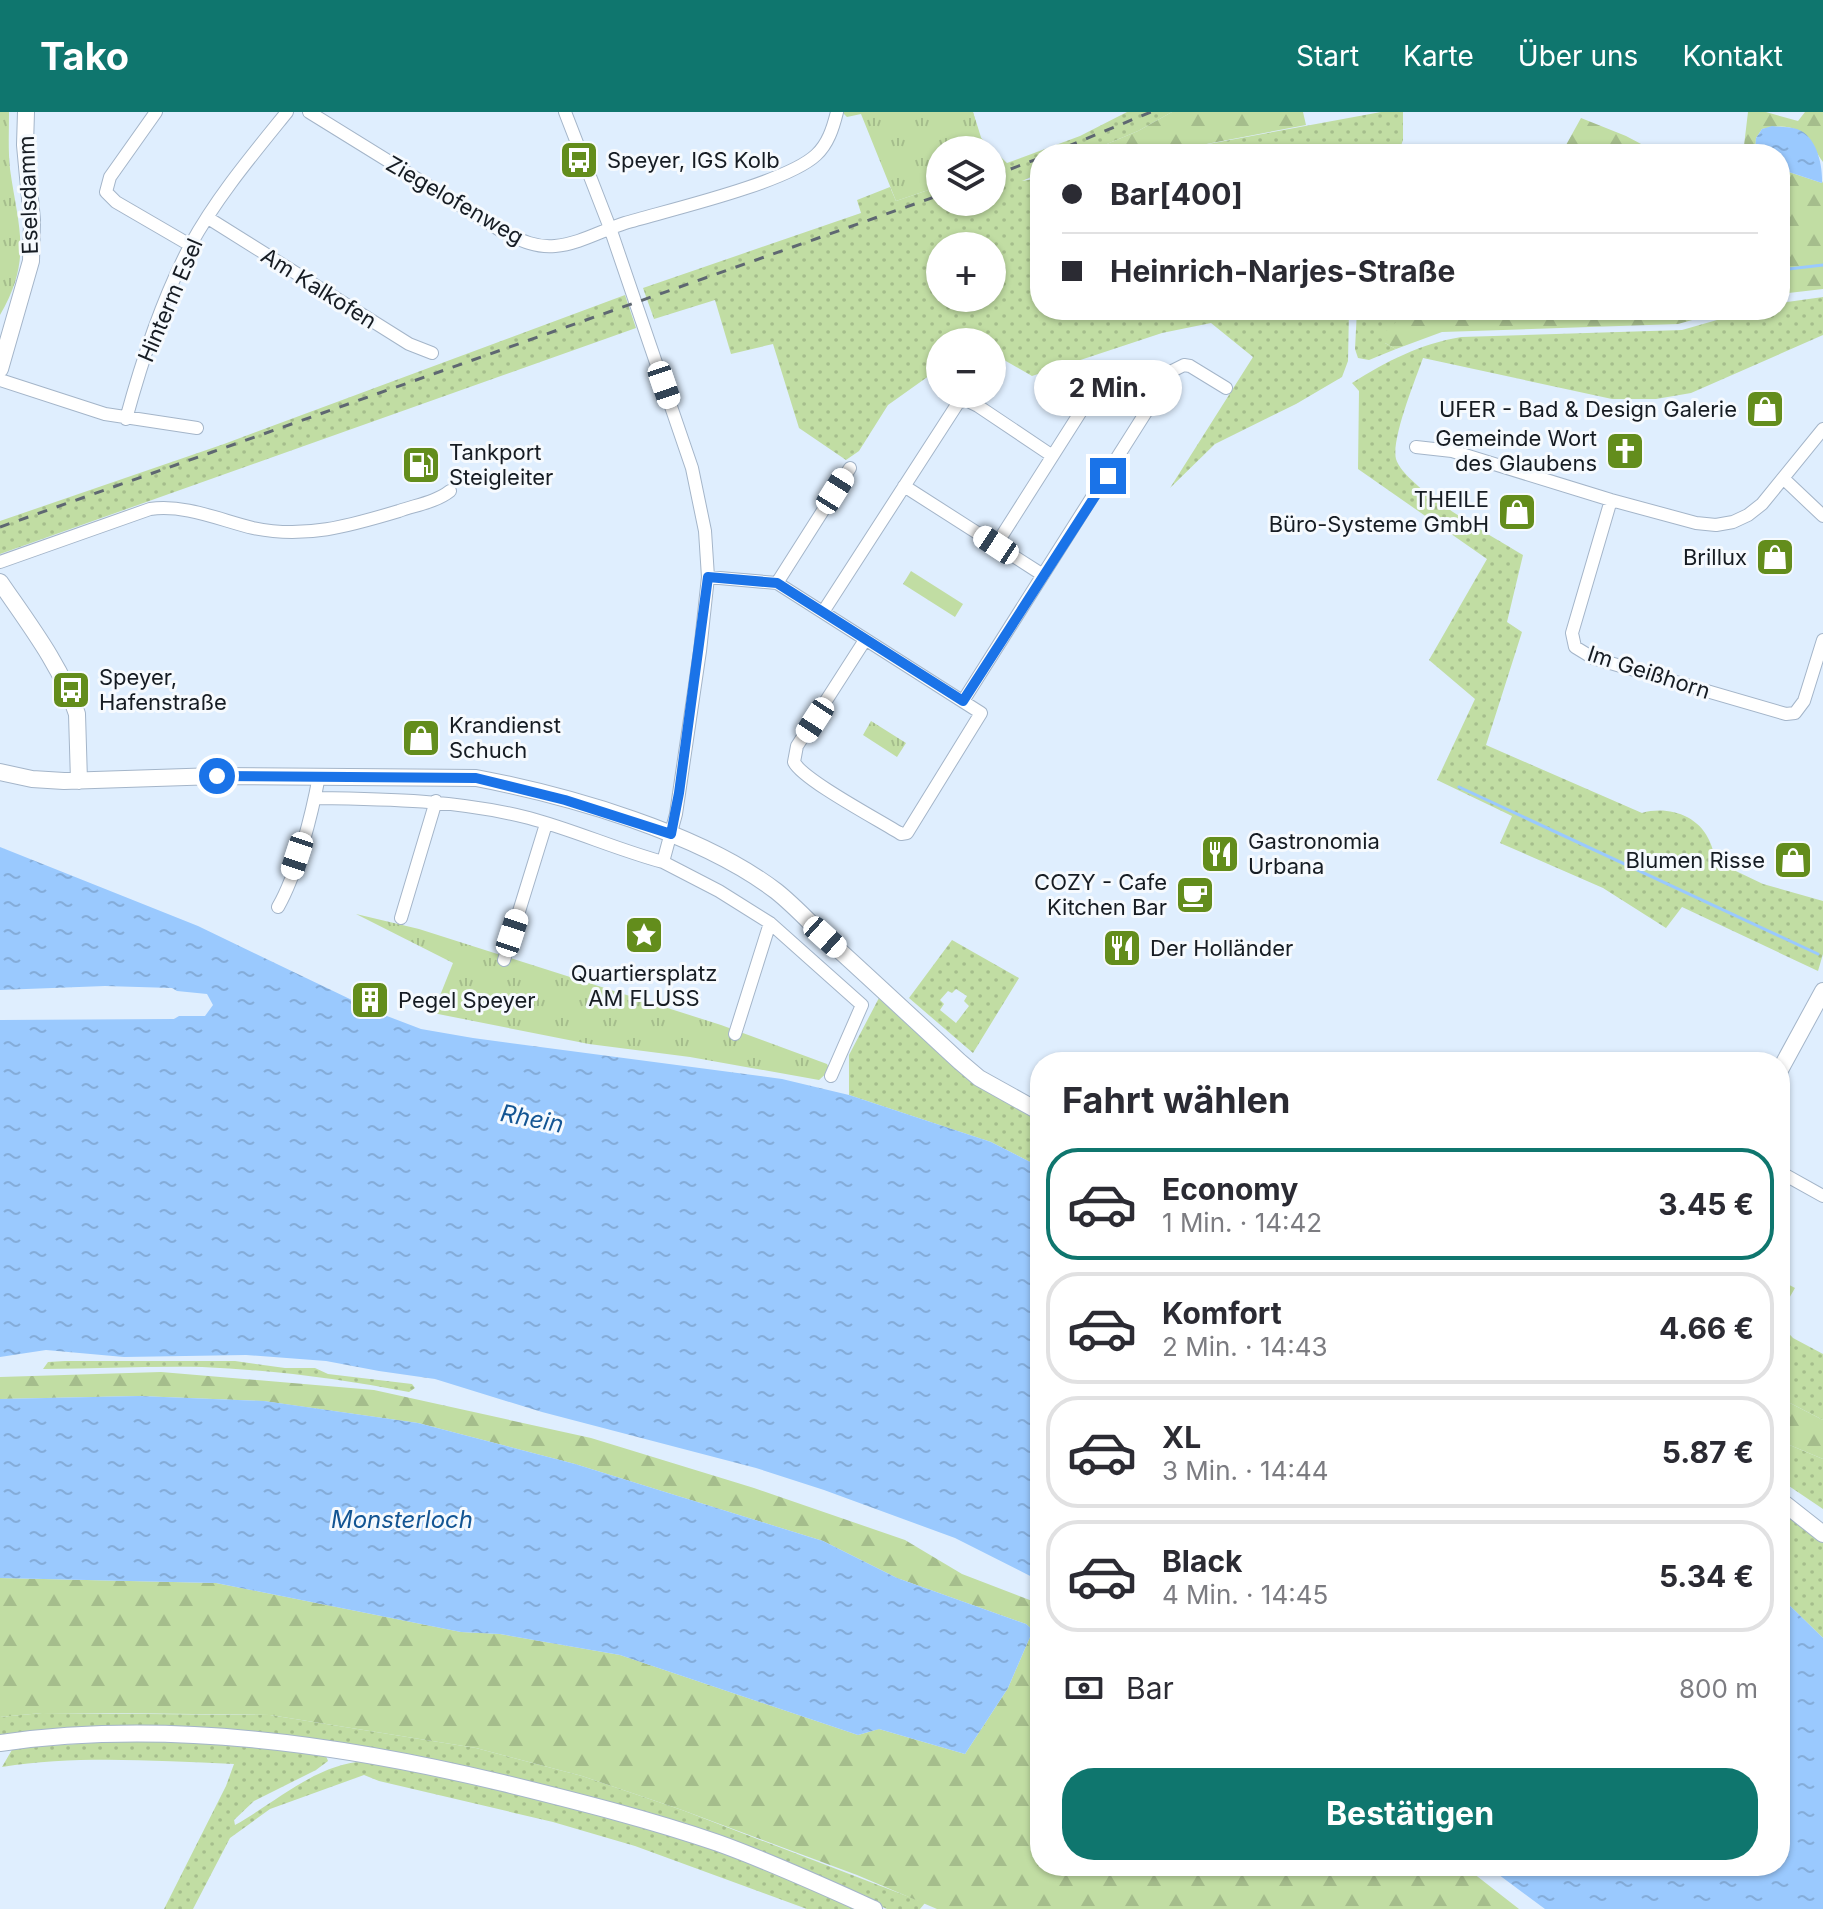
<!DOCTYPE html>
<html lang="de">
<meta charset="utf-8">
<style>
:root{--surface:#fff;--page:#f2f2f3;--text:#2b2b33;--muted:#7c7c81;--line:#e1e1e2;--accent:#0f766e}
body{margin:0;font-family:Inter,sans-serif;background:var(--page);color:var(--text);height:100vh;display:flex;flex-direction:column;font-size:30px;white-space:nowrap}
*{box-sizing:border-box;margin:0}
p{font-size:26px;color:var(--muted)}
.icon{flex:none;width:44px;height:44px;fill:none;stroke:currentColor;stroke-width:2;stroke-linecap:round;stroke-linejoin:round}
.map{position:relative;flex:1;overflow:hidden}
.drawer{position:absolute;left:1030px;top:940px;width:760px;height:824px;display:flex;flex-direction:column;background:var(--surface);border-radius:32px;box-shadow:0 2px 6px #0004}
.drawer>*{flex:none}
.hud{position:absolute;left:1030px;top:32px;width:760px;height:176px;border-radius:32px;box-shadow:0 2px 6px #0004;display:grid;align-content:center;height:176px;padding:0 32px;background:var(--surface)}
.fabs{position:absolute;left:926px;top:24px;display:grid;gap:16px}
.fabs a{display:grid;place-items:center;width:80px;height:80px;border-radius:50%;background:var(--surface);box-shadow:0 2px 6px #0004;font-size:40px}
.end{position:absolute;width:36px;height:36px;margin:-18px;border:10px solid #1a73e8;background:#fff;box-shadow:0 0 0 4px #fff}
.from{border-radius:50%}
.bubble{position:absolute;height:56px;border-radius:28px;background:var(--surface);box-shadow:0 2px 6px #0004;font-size:26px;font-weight:700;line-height:56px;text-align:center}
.car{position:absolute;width:24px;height:48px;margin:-24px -12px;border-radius:10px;box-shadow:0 0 6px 2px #0007;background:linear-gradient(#fff 24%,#345 0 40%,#fff 0 76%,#345 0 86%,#fff 0)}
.hud b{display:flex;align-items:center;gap:28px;height:76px;font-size:30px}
.hud b+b{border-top:2px solid var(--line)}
.hud i{width:20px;height:20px;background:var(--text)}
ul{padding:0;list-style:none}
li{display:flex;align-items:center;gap:24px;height:112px;margin:0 16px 12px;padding:0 16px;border:4px solid var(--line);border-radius:32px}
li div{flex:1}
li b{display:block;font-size:30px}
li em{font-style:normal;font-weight:700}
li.active{border-color:var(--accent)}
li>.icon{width:72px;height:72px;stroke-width:1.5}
h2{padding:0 32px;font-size:36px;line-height:96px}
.pay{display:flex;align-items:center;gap:20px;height:88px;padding:0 32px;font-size:30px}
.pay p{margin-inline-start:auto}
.primary-button{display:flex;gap:16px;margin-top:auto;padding:16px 32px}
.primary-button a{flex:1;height:92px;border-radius:32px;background:var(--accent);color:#fff;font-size:32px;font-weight:700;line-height:92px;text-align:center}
header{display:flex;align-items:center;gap:48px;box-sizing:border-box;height:112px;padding:0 40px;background:var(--accent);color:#fff}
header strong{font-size:38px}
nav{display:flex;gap:44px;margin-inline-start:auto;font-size:28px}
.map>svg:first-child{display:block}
.grass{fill:url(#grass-dots);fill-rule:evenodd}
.forest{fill:url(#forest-firs)}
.park{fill:url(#park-tufts)}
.water{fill:url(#water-ripples)}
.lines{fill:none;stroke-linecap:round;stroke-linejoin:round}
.stream{stroke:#9ac9fe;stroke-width:3}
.street-casing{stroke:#a4b5c9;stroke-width:14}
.secondary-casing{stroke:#a4b5c9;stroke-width:18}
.street{stroke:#fff;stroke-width:12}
.secondary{stroke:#fff;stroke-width:16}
.rail{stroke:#5e6771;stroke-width:3;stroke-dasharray:10 10;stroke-linecap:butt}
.route{stroke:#1a73e8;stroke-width:10}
.labels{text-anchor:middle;stroke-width:6;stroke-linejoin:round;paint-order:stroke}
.poi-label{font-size:22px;fill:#161c23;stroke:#f6fafe;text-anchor:start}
.street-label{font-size:22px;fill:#161c23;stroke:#f6fafe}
.water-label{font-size:24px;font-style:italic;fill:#135593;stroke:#f6fafe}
</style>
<header>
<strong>Tako</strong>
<nav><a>Start</a><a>Karte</a><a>Über uns</a><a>Kontakt</a></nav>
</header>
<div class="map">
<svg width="1823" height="1797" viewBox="0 0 1823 1797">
<defs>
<pattern id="grass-dots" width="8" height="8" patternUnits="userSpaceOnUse" patternTransform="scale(2)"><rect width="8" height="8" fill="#c1dda3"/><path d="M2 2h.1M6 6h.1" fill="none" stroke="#a5bd8c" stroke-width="1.8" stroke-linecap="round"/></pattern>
<pattern id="forest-firs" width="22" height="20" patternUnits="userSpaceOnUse" patternTransform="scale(2)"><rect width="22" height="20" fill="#c1dda3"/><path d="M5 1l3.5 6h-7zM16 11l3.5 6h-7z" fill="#a5bd8c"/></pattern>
<pattern id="park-tufts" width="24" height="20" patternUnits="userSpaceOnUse" patternTransform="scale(2)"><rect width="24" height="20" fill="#c1dda3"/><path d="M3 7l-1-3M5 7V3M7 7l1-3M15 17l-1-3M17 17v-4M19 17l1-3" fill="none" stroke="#a5bd8c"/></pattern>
<pattern id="water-ripples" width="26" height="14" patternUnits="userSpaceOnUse" patternTransform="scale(2)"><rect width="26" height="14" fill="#9ac9fe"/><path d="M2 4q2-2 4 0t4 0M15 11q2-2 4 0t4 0" fill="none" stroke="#84acd9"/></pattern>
</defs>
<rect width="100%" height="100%" fill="#dfeefe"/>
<path class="grass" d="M 973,0 L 980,25 L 1007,51 L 1080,24 L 1127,0 L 1172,0 L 1138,19 L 1083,42 L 1040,42 L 1040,61 L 1022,69 L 1040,66 L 1040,198 L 1349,198 L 1348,249 L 1342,265 L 1296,292 L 1215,332 L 1170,376 L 1253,245 L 1211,211 L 1162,221 L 1032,264 L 992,241 L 992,230 L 940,230 L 940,256 L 888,293 L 859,339 L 846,348 L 799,316 L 773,232 L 731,242 L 715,188 L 654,207 L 643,176 L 861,101 L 857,88 L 890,75 L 896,89 L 940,74 L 940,90 L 992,90 L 992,38 L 963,38 ZM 940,134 L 992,134 L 992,186 L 940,186 Z
M 1381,0 L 1403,0 L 1403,28 L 1398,42 L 1154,42 Z
M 1492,36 L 1562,40 L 1486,42 Z
M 625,183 L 636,216 L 0,442 L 0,409 L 224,332 Z
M 1823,185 L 1823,223 L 1691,281 L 1656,287 L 1612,287 L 1423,246 C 1416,266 1391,327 1396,347 C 1405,376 1495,426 1523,443 L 1507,510 L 1522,520 L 1486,633 L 1642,701 C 1666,694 1696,702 1708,726 C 1712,733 1714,743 1717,750 L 1763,772 L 1823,789 L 1823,842 L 1818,859 L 1682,795 L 1666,816 L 1603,776 L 1500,731 L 1512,704 L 1437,668 L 1475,587 L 1429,548 L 1487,447 L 1358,357 L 1359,279 L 1352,271 C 1387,249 1420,232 1461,225 L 1682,218 L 1752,198 L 1780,198 L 1780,191 Z
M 1357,198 L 1409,198 L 1385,231 L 1396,237 L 1369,248 L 1358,246 L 1355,237 Z
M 952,828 L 1019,866 L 973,941 L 909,886 ZM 956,877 L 967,884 L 964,889 L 969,894 L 956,911 L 940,898 L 944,892 L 940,888 L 948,879 L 952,881 Z
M 880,884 L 1040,1006 L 1040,1055 L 991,1030 L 849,983 L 849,943 Z
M 1780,1168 L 1795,1176 L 1780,1202 Z
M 1780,1212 L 1793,1226 L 1823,1242 L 1823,1308 L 1790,1291 L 1780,1291 L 1780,1253 L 1787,1251 L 1790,1227 L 1780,1218 Z
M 65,1249 L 235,1249 L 285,1256 L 315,1256 L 328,1262 L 412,1272 L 415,1276 L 409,1280 C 341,1267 272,1258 202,1255 C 149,1254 96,1257 43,1257 L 48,1250 Z
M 1780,1329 L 1823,1347 L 1823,1397 L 1780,1368 Z
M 1780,1393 L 1823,1428 L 1823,1526 L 1780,1484 Z
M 42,1601 L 270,1603 L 476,1636 L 582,1664 L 682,1698 L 925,1791 L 920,1797 L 887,1797 L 815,1763 L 364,1635 L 0,1625 L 0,1605 Z
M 125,1629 L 259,1633 L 326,1644 L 328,1649 L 316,1658 L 254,1689 L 234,1708 L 235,1713 C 275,1691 322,1647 370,1650 C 383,1650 395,1653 408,1655 L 675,1722 L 782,1763 L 860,1797 L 807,1797 L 635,1734 L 553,1710 L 379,1669 L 364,1663 L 270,1697 L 230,1726 L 193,1797 L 164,1797 L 226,1674 L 234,1652 C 157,1649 78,1643 2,1655 L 13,1636 Z"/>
<path class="forest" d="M 1172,0 L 1303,0 L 1306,13 L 1154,42 L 1083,42 L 1138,19 Z
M 1748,0 L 1766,0 L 1798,9 L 1805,0 L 1823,0 L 1823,50 C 1805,23 1800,8 1762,17 L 1756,26 L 1755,42 L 1743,42 Z
M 1581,6 L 1626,24 L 1660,42 L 1561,42 Z
M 1780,57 L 1822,71 L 1823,69 L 1823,177 L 1780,182 Z
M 1409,198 L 1728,198 L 1678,212 L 1442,220 L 1396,237 L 1385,231 L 1383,222 Z
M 1780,1219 L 1790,1227 L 1791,1239 L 1787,1251 L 1780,1253 Z
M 161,1260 L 374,1278 L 591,1326 L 754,1376 L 905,1428 L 962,1462 L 1040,1492 L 1040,1754 L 1464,1754 L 1519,1797 L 937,1797 L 857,1763 L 682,1698 L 582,1664 L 476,1636 L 270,1603 L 109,1601 L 42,1601 L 0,1605 L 0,1466 L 216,1471 L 461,1520 L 500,1522 L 620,1543 L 858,1623 L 879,1617 L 965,1642 L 1008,1576 L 1033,1518 L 1026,1512 L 897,1466 L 823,1429 L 575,1352 L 418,1311 L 263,1289 L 139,1284 L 0,1287 L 0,1265 Z
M 1780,1291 L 1790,1291 L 1823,1308 L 1823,1347 L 1780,1329 Z"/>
<path class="park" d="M 0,0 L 9,0 C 9,19 8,38 10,57 C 18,115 33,147 0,203 Z
M 842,0 L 973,0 L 985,38 L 940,38 L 940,74 L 896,89 L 861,2 L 847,5 Z
M 911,459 L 963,492 L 955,505 L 903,472 Z
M 871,609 L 906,631 L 897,645 L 863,623 Z
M 356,802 L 419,817 L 721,913 L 827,952 L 830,958 L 819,968 L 690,945 L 589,932 L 433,901 L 453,851 Z"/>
<path class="water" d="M 1772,14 C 1779,15 1790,15 1797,17 C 1817,24 1823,54 1822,71 L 1780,57 L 1780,42 L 1755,42 L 1756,26 L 1762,17 Z
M 0,735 L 198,814 L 379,901 L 421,917 L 473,926 L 782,967 L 849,983 L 991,1030 L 1040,1055 L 1040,1469 L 955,1426 L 824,1378 L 756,1356 L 542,1300 L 435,1267 L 379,1259 L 326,1249 L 246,1243 L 124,1245 L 46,1238 L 0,1245 L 0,908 L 174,907 L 179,904 L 205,904 L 213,893 L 207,882 L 177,879 L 172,876 L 105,874 L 0,878 Z
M 139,1284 L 264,1289 L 418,1311 L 575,1352 L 823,1429 L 897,1466 L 1026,1512 L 1033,1518 L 1008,1576 L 965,1642 L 879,1617 L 858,1623 L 620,1543 L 500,1522 L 461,1520 L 216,1471 L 0,1466 L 0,1287 Z
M 1780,1484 L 1823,1526 L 1823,1797 L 1545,1797 L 1487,1754 L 1780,1754 Z"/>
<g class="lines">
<path class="stream" d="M 1780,158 L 1823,153
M 1459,675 L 1818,842
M 1033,1518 L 1040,1511"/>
<defs>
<path id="street" d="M 156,0 L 110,65 L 106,80 L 116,90 L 190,133
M 309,0 L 503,120 C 520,128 536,136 555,134 C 579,132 603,118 625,111 C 669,98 786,71 816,43 C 828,32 833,16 837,0
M 565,0 L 610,116 L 692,356 L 705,419 L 708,465 L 700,539 L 676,702 L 663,750 L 719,779 L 770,811 L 862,893 L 831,964
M 208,106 L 409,232 L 432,241
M 0,268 L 105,302 L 197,316
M 126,307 C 142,248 161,189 190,134 C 216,86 253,42 287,0
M 1416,335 L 1452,339 L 1611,388 L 1696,411 L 1716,413 L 1733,410 L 1748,403 L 1762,392 L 1823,317
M 1784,367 L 1823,404
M 904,374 L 1043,463
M 1611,388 L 1572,521 L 1575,535 L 1593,546 L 1786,602 L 1795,601 L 1804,589 L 1823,528
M 996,433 L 1090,285
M 0,450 L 150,397 C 185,392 220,408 253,416 C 305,427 349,414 399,399 C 416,393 436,390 450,379
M 708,465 L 777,471 L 981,601 L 907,721 L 901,722 C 879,708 803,668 794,650 L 797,634 L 865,528
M 777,471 L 850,356
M 823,500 L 958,291 L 966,288 L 978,294 L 1051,343
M 963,589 L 1172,259 L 1184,253 L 1190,254 L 1226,276
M 315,686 C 388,687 458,688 529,706 C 574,718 618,738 663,750
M 278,795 C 297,762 312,702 319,664
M 401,806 L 436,689
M 504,848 L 546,712
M 735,922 L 770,811
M 1780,1060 L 1823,1084"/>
<path id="secondary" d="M 0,257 L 31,149 L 32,108 L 25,33 L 26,0
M 0,470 C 28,511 62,555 77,602 L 79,669
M 0,660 L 32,667 L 64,669 L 217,664 L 476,666 C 570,684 700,721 776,779 C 795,794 812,813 829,829 C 873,869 916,909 959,949 L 979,966 L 1040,1000
M 1780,958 L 1823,879
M 1780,1388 L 1823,1422
M 0,1631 C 167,1607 340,1632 503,1671 C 576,1689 648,1707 718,1731 C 771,1750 823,1774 874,1797"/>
</defs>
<use href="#street" class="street-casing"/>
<use href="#secondary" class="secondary-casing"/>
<use href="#street" class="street"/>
<use href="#secondary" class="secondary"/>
<path class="rail" d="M 1049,42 L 1151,0
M 992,64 L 1040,46
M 0,415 L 940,83"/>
</g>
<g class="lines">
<path class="route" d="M 217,664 L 476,666 L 565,688 L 671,722 L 679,681 L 708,465 L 777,471 L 963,589 L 1108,364"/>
</g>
<defs>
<symbol id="bus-square" viewBox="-11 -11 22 22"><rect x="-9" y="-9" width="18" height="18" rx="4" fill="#638d1c" stroke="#f6fafe"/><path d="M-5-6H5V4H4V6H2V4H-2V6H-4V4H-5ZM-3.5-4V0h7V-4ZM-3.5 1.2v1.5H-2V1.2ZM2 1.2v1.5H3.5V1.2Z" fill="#fff"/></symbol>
<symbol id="shop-square" viewBox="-11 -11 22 22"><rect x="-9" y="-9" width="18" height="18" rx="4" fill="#638d1c" stroke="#f6fafe"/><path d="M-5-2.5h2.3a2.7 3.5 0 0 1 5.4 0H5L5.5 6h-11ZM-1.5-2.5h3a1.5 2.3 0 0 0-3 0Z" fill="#fff"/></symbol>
<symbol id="church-square" viewBox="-11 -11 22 22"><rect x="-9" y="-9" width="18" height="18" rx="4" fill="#638d1c" stroke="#f6fafe"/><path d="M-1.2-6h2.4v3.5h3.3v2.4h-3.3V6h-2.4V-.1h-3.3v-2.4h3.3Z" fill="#fff"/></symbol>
<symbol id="fuel-square" viewBox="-11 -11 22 22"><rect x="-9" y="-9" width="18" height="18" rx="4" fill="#638d1c" stroke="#f6fafe"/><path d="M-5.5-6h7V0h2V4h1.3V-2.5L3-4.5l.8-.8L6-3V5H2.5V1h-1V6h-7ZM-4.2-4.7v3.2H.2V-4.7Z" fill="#fff"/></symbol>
<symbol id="restaurant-square" viewBox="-11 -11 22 22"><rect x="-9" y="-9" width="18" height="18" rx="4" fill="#638d1c" stroke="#f6fafe"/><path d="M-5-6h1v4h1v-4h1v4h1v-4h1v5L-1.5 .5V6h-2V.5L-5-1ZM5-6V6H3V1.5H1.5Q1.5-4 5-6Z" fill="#fff"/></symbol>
<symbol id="cafe-square" viewBox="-11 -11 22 22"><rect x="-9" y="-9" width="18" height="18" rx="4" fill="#638d1c" stroke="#f6fafe"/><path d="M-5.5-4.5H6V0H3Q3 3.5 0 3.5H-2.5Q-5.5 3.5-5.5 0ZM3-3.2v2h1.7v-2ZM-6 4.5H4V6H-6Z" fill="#fff"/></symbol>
<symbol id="sight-square" viewBox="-11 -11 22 22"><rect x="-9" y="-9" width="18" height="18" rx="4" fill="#638d1c" stroke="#f6fafe"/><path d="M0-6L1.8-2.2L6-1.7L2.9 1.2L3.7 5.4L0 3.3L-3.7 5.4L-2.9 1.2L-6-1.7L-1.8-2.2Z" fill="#fff"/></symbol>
<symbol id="building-square" viewBox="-11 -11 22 22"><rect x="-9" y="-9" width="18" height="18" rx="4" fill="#638d1c" stroke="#f6fafe"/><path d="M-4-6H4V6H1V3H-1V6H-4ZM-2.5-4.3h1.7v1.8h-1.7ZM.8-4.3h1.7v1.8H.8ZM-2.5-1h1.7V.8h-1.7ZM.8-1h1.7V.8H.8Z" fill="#fff"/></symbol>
</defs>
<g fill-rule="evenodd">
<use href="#bus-square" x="557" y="26" width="44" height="44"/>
<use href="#shop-square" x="1743" y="275" width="44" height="44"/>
<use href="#church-square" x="1603" y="317" width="44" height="44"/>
<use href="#fuel-square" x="399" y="331" width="44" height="44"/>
<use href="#shop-square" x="1495" y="378" width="44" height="44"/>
<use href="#shop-square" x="1753" y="423" width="44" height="44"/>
<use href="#bus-square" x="49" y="556" width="44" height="44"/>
<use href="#shop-square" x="399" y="604" width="44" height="44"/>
<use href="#restaurant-square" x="1198" y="720" width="44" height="44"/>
<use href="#shop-square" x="1771" y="726" width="44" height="44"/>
<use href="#cafe-square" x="1173" y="761" width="44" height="44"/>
<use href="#sight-square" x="622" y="801" width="44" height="44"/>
<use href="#restaurant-square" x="1100" y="814" width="44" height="44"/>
<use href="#building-square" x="348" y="866" width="44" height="44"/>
</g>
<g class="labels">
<g class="poi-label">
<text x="607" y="56">Speyer, IGS Kolb</text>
<text x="1737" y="305" text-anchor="end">UFER - Bad &amp; Design Galerie</text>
<text x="1597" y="334" text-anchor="end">Gemeinde Wort<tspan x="1597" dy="25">des Glaubens</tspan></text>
<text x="449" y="348">Tankport<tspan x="449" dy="25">Steigleiter</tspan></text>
<text x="1489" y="395" text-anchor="end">THEILE<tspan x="1489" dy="25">Büro-Systeme GmbH</tspan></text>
<text x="1747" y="453" text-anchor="end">Brillux</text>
<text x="99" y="573">Speyer,<tspan x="99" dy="25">Hafenstraße</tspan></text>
<text x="449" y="621">Krandienst<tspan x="449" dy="25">Schuch</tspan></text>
<text x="1248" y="737">Gastronomia<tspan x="1248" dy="25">Urbana</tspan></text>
<text x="1765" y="756" text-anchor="end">Blumen Risse</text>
<text x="1167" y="778" text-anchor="end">COZY - Cafe<tspan x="1167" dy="25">Kitchen Bar</tspan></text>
<text x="1150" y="844">Der Holländer</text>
<text x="644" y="869" text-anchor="middle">Quartiersplatz<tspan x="644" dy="25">AM FLUSS</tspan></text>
<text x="398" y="896">Pegel Speyer</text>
</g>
<g class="street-label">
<text transform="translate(28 83) rotate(-92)" y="8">Eselsdamm</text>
<text transform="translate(455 88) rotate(30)" y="8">Ziegelofenweg</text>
<text transform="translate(319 176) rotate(32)" y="8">Am Kalkofen</text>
<text transform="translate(170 188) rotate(-67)" y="8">Hinterm Esel</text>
<text transform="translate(1649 560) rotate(18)" y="8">Im Geißhorn</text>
</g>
<g class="water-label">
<text transform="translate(532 1007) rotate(11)" y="8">Rhein</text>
<text x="402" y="1416">Monsterloch</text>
</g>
</g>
</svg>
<div class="fabs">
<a><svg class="icon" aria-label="layers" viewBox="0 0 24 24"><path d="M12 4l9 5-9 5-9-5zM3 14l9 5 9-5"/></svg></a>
<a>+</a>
<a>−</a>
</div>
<i class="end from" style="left:217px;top:664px"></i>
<i class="end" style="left:1108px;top:364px"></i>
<div class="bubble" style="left:1034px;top:248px;width:148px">2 Min.</div>
<i class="car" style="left:664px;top:273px;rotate:161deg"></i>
<i class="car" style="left:835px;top:379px;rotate:32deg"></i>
<i class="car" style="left:996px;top:433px;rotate:303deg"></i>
<i class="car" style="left:815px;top:608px;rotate:213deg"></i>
<i class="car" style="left:297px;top:744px;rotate:198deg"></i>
<i class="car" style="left:512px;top:821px;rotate:18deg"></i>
<i class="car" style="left:825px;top:825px;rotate:132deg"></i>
<div class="hud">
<b><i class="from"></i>Bar[400]</b>
<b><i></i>Heinrich-Narjes-Straße</b>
</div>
<section class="drawer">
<h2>Fahrt wählen</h2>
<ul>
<li class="active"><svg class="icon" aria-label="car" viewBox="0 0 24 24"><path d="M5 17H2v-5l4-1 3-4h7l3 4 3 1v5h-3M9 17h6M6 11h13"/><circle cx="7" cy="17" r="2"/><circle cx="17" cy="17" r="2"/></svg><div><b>Economy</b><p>1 Min. · 14:42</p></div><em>3.45 €</em></li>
<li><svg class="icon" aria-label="car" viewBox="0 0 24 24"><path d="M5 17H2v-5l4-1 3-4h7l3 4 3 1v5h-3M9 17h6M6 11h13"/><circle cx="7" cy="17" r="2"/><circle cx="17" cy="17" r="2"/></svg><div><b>Komfort</b><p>2 Min. · 14:43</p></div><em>4.66 €</em></li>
<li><svg class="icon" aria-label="car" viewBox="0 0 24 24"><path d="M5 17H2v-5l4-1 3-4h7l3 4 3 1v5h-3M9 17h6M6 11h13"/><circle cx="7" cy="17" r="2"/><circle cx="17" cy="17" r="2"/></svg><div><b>XL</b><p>3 Min. · 14:44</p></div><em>5.87 €</em></li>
<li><svg class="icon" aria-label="car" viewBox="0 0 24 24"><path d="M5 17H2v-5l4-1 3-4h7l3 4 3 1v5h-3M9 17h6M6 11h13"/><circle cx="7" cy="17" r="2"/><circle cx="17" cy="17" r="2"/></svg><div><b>Black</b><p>4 Min. · 14:45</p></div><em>5.34 €</em></li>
</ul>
<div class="pay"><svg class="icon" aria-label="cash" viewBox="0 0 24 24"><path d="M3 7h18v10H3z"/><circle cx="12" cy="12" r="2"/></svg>Bar<p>800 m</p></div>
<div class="primary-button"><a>Bestätigen</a></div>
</section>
</div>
